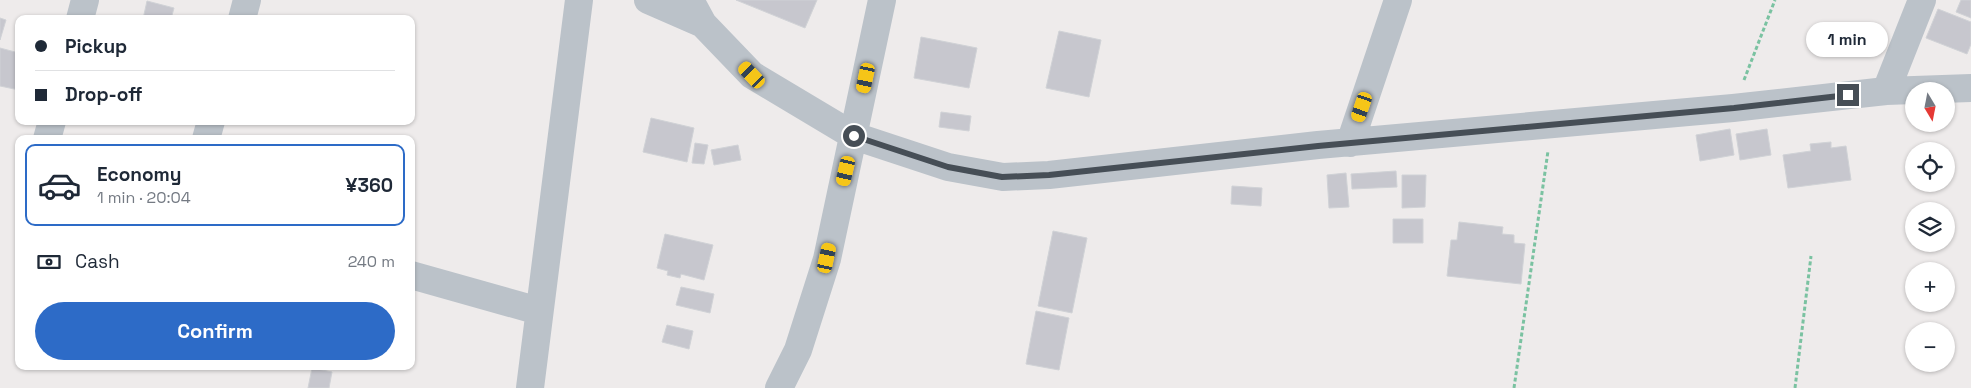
<!DOCTYPE html>
<meta charset="utf-8">
<style>
:root{--surface:#fff;--page:#f6f6f7;--text:#1f2937;--muted:#747a83;--line:#e0e1e3;--accent:#2d6bc7}
body{margin:0;font-family:"Space Grotesk",sans-serif;background:var(--page);color:var(--text);height:100vh;display:flex;flex-direction:column;font-size:19px;white-space:nowrap}
*{box-sizing:border-box;margin:0}
p{font-size:16px;color:var(--muted)}
.icon{flex:none;width:28px;height:28px;fill:none;stroke:currentColor;stroke-width:2;stroke-linecap:round;stroke-linejoin:round}
.map{position:relative;flex:1;overflow:hidden}
.panel{position:absolute;left:15px;top:135px;width:400px;height:235px;display:flex;flex-direction:column;background:var(--surface);border-radius:10px;box-shadow:0 1px 4px #0004}
.panel>*{flex:none}
.top-card{position:absolute;left:15px;top:15px;width:400px;height:110px;border-radius:10px;box-shadow:0 1px 4px #0004;display:grid;align-content:center;height:110px;padding:0 20px;background:var(--surface)}
.needle{width:32px;rotate:170deg}
.tools{position:absolute;left:1905px;top:82px;display:grid;gap:10px}
.tools a{display:grid;place-items:center;width:50px;height:50px;border-radius:50%;background:var(--surface);box-shadow:0 1px 4px #0004;font-size:25px}
.end{position:absolute;width:22px;height:22px;margin:-11px;border:6px solid #464e56;background:#fff;box-shadow:0 0 0 2px #fff}
.from{border-radius:50%}
.bubble{position:absolute;height:35px;border-radius:18px;background:var(--surface);box-shadow:0 1px 4px #0004;font-size:16px;font-weight:600;line-height:35px;text-align:center}
.car{position:absolute;width:15px;height:30px;margin:-15px -8px;border-radius:6px;box-shadow:0 0 4px 1px #0007;background:linear-gradient(#f5c518 24%,#345 0 40%,#f5c518 0 76%,#345 0 86%,#f5c518 0)}
.top-card b{display:flex;align-items:center;gap:18px;height:48px;font-size:19px}
.top-card b+b{border-top:1px solid var(--line)}
.top-card i{width:12px;height:12px;background:var(--text)}
ul{padding:9px 0 0;list-style:none}
li{display:flex;align-items:center;gap:15px;height:82px;margin:0 10px 8px;padding:0 10px;border:2px solid transparent;border-radius:10px}
li div{flex:1}
li b{display:block;font-size:19px}
li em{font-style:normal;font-weight:600}
li.active{border-color:var(--accent)}
li>.icon{width:45px;height:45px;stroke-width:1.5}
.pay{display:flex;align-items:center;gap:12px;height:55px;padding:0 20px;font-size:19px}
.pay p{margin-inline-start:auto}
.primary-button{display:flex;gap:10px;margin-top:auto;padding:10px 20px}
.primary-button a{flex:1;height:58px;border-radius:30px;background:var(--accent);color:#fff;font-size:20px;font-weight:600;line-height:58px;text-align:center}
.map>svg:first-child{display:block}
.building{fill:#c7c7ce;stroke:#d0d2d6}
.lines{fill:none;stroke-linecap:round;stroke-linejoin:round}
.path{stroke:#7ac2a1;stroke-width:3;stroke-dasharray:4 2.5;stroke-linecap:butt}
.minor{stroke:#bbc2c9;stroke-width:28}
.route{stroke:#464e56;stroke-width:6}
</style>
<div class="map">
<svg width="1971" height="388" viewBox="0 0 1971 388">
<rect width="100%" height="100%" fill="#eeebeb"/>
<path class="building" d="M 736,0 L 817,0 L 805,28 Z
M 1961,0 L 1971,0 L 1971,18 L 1956,12 Z
M 147,1 L 174,8 L 171,19 L 143,19 Z
M 1938,9 L 1971,22 L 1971,44 L 1967,54 L 1926,38 Z
M 0,18 L 6,20 L 0,40 Z
M 1059,31 L 1101,40 L 1089,97 L 1046,88 Z
M 921,37 L 977,48 L 969,88 L 914,78 Z
M 0,48 L 19,53 L 19,90 L 0,86 Z
M 941,112 L 971,116 L 969,131 L 939,127 Z
M 651,118 L 694,128 L 687,162 L 643,152 Z
M 1730,129 L 1734,155 L 1700,161 L 1696,135 Z
M 1767,129 L 1771,155 L 1740,160 L 1736,134 Z
M 1831,142 L 1831,148 L 1846,146 L 1851,180 L 1788,188 L 1783,155 L 1811,151 L 1810,144 Z
M 695,143 L 708,145 L 704,164 L 692,163 Z
M 738,145 L 741,160 L 714,165 L 711,150 Z
M 1396,171 L 1397,187 L 1352,189 L 1351,174 Z
M 1346,173 L 1349,207 L 1329,208 L 1327,175 Z
M 1402,175 L 1426,175 L 1425,207 L 1402,208 Z
M 1232,186 L 1262,188 L 1261,206 L 1231,204 Z
M 1393,219 L 1423,219 L 1423,243 L 1393,243 Z
M 1459,222 L 1503,227 L 1502,234 L 1514,235 L 1514,243 L 1525,244 L 1521,284 L 1447,276 L 1451,240 L 1457,240 Z
M 1053,231 L 1087,238 L 1072,313 L 1038,306 Z
M 665,234 L 713,245 L 704,280 L 681,274 L 680,278 L 667,275 L 668,271 L 657,268 Z
M 681,287 L 714,294 L 710,313 L 676,305 Z
M 1036,311 L 1069,318 L 1059,370 L 1026,364 Z
M 667,325 L 693,331 L 689,349 L 662,342 Z
M 312,368 L 332,372 L 329,388 L 308,388 Z"/>
<g class="lines">
<path class="path" d="M 1744,80 L 1775,0
M 1514,388 L 1548,151
M 1795,388 L 1811,256"/>
<path class="minor" d="M 648,0 L 703,24
M 690,0 L 703,24 L 752,75 L 854,136 L 948,167 L 1003,177 L 1049,175 L 1318,145 L 1733,108 L 1886,91 L 1971,88
M 80,19 L 85,0
M 242,19 L 247,0
M 1886,91 L 1922,0
M 47,139 L 52,121
M 206,139 L 211,121
M 1350,143 L 1398,0
M 411,275 L 539,311
M 530,388 L 579,0
M 779,388 L 798,350 L 827,259 L 882,0"/>
</g>
<g class="lines">
<path class="route" d="M 854,136 L 948,167 L 1002,177 L 1049,175 L 1318,146 L 1734,108 L 1848,95"/>
</g>
</svg>
<div class="tools">
<a><svg class="needle" viewBox="-14 -14 28 28"><path d="M0-13l5 13h-10z" fill="#e53935"/><path d="M0 13l5-13h-10z" fill="#747a83"/></svg></a>
<a><svg class="icon" aria-label="locate" viewBox="0 0 24 24"><circle cx="12" cy="12" r="6"/><path d="M12 2v4M12 18v4M2 12h4M18 12h4"/></svg></a>
<a><svg class="icon" aria-label="layers" viewBox="0 0 24 24"><path d="M12 4l9 5-9 5-9-5zM3 14l9 5 9-5"/></svg></a>
<a>+</a>
<a>−</a>
</div>
<i class="end from" style="left:854px;top:136px"></i>
<i class="end" style="left:1848px;top:95px"></i>
<div class="bubble" style="left:1806px;top:22px;width:82px">1 min</div>
<i class="car" style="left:752px;top:75px;rotate:316deg"></i>
<i class="car" style="left:866px;top:78px;rotate:192deg"></i>
<i class="car" style="left:1362px;top:107px;rotate:199deg"></i>
<i class="car" style="left:846px;top:171px;rotate:193deg"></i>
<i class="car" style="left:827px;top:258px;rotate:12deg"></i>
<div class="top-card">
<b><i class="from"></i>Pickup</b>
<b><i></i>Drop-off</b>
</div>
<section class="panel">
<ul>
<li class="active"><svg class="icon" aria-label="car" viewBox="0 0 24 24"><path d="M5 17H2v-5l4-1 3-4h7l3 4 3 1v5h-3M9 17h6M6 11h13"/><circle cx="7" cy="17" r="2"/><circle cx="17" cy="17" r="2"/></svg><div><b>Economy</b><p>1 min · 20:04</p></div><em>¥360</em></li>
</ul>
<div class="pay"><svg class="icon" aria-label="cash" viewBox="0 0 24 24"><path d="M3 7h18v10H3z"/><circle cx="12" cy="12" r="2"/></svg>Cash<p>240 m</p></div>
<div class="primary-button"><a>Confirm</a></div>
</section>
</div>
